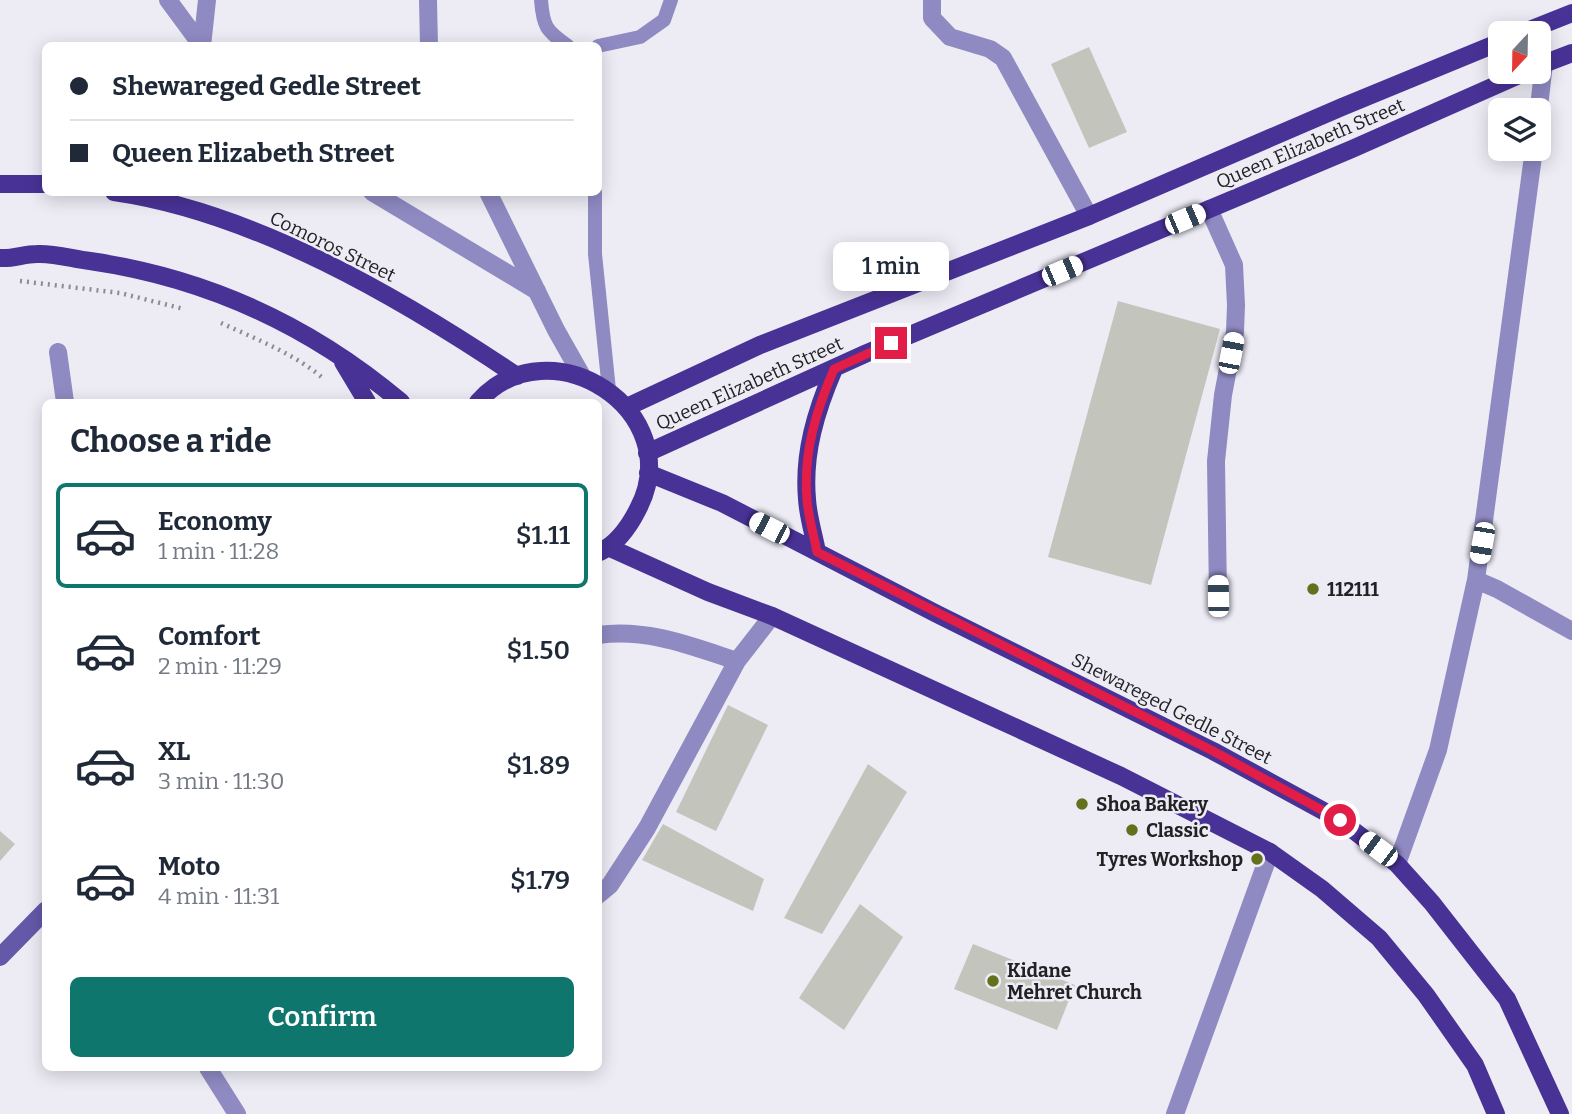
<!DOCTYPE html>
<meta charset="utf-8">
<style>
:root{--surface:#fff;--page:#f2f2f3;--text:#1f2937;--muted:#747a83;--line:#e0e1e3;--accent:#0f766e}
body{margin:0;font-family:Bitter,serif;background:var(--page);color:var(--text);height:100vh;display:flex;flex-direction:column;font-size:26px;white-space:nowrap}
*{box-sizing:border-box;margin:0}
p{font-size:23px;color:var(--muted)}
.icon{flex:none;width:38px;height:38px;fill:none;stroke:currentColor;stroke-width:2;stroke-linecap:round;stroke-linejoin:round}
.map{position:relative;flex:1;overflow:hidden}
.drawer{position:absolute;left:42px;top:399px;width:560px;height:672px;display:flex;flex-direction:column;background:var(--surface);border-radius:10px;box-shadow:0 4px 18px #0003}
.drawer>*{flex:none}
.banner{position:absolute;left:42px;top:42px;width:560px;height:154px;border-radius:10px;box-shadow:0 4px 18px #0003;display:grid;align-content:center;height:154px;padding:0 28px;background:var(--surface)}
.needle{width:46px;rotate:202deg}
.fabs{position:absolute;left:1488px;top:21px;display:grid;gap:14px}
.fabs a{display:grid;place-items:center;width:63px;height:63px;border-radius:10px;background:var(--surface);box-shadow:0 4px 18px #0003;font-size:35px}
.end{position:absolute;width:32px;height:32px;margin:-16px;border:9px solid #e11d48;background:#fff;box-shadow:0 0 0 4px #fff}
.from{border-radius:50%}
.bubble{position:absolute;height:49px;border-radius:10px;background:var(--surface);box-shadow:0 4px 18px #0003;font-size:23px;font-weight:600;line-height:49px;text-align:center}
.car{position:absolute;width:21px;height:42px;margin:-21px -10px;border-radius:9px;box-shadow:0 0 5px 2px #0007;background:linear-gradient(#fff 24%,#345 0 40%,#fff 0 76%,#345 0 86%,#fff 0)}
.banner b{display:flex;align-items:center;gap:24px;height:66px;font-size:26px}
.banner b+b{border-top:2px solid var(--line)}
.banner i{width:18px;height:18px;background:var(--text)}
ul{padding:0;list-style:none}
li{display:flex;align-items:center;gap:21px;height:105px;margin:0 14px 10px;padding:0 14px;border:4px solid transparent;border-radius:10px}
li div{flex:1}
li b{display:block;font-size:26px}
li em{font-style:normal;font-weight:600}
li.active{border-color:var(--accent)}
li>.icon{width:63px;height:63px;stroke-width:1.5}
h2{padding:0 28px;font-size:32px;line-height:84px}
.cta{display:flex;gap:14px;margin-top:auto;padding:14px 28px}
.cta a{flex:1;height:80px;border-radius:10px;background:var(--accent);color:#fff;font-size:28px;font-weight:600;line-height:80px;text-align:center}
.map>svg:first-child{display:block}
.building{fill:#c3c5bd}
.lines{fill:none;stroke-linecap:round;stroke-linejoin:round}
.path{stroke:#8b8b91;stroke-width:4.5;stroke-dasharray:2 5;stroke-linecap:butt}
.lane{stroke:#8f8ac2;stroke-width:14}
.street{stroke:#8f8ac2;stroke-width:18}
.secondary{stroke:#6459a9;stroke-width:18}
.primary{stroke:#493296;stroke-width:18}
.route{stroke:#e11d48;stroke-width:9}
.poi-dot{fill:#64701b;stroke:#edecf5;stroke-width:2.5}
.labels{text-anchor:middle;stroke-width:5;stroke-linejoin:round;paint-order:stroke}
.street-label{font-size:19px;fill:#222225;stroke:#edecf5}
.poi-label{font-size:19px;font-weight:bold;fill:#222225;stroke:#edecf5;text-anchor:start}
</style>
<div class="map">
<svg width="1572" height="1114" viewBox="0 0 1572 1114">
<rect width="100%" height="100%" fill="#edecf5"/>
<path class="building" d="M 1089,47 L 1127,132 L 1089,148 L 1051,64 Z
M 1118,301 L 1220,329 L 1151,585 L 1048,557 Z
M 728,705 L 768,725 L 716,831 L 676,812 Z
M 868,764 L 907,792 L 822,934 L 784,918 Z
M 663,824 L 764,879 L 753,911 L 642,860 Z
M 0,831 L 15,844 L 0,861 Z
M 860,904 L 903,937 L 844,1030 L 799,998 Z
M 973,944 L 1075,985 L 1057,1030 L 954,989 Z"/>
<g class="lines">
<path class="path" d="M 20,281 L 120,293 L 184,309
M 221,323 C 256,339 295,354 324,379"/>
<path class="lane" d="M 541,0 C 543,26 546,31 568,46
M 598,46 L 640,37 L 664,20 L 671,0
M 595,192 L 595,254 L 609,390"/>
<path class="street" d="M 168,0 L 202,46
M 428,0 L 429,46
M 932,0 L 932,18 L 950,37 L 990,49 L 1003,58 L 1089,216
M 202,46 L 207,0
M 1538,115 L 1544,64
M 372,192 L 537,291
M 488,192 L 556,330 L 582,376
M 1209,209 L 1234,265 L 1236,305 L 1235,332 L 1223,395 L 1216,461 L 1218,596
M 58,352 L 65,402
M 1476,580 L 1497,589 L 1572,631
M 598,635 C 647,628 691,646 737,661
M 1397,864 L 1438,750 L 1476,580 L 1534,149
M 598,895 L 610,885 L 647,828 L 737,661 L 772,616
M 208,1068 L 237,1114
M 1175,1114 L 1270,852"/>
<path class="secondary" d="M 0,957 L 46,910"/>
<path class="primary" d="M 1522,33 L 1572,13
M 1538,66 L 1572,53
M 0,184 L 46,184
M 114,192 C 254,212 401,298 517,376
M 0,258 C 13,259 24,254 37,254 C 54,253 73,259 90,261 C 207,278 311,326 401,402
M 343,362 L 367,402
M 478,402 C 550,321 689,412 638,509 C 629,527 618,543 600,552
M 627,407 L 760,345 L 1089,216 L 1342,107 L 1500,42
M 647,453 L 867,353 L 1352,149 L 1526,72
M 648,473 L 722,503 L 937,614 L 1213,751 L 1340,820 L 1397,864 L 1432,903 L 1507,999 L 1560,1114
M 608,547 L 708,592 L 772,616 L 986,714 L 1121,776 L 1270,852 L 1322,889 L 1379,938 L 1426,995 L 1475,1065 L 1496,1114
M 817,552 C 814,535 808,517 807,499 C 803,453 816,411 834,369"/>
</g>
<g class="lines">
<path class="route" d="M 891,343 L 834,369 C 816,411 803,453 807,499 C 808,517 814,535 817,552 L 1213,751 L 1340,820"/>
</g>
<g class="poi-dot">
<circle cx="1313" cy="589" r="7"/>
<circle cx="1082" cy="804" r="7"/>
<circle cx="1132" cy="830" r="7"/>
<circle cx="1257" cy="859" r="7"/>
<circle cx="993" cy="981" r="7"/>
</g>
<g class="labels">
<g class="street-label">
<text transform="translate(1310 143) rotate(-23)" y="7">Queen Elizabeth Street</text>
<text transform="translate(333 246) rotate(26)" y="7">Comoros Street</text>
<text transform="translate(749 383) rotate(-24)" y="7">Queen Elizabeth Street</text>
<text transform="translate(1172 708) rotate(27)" y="7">Shewareged Gedle Street</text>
</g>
<g class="poi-label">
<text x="1327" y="596">112111</text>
<text x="1096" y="811">Shoa Bakery</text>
<text x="1146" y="837">Classic</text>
<text x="1243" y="866" text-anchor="end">Tyres Workshop</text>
<text x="1007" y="977">Kidane<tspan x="1007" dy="22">Mehret Church</tspan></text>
</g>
</g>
</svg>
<div class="fabs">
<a><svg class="needle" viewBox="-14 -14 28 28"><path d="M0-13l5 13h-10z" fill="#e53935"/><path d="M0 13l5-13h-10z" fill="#747a83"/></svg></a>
<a><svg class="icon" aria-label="layers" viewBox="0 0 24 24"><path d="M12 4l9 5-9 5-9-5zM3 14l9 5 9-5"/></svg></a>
</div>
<i class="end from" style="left:1340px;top:820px"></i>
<i class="end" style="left:891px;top:343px"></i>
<div class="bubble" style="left:833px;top:242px;width:116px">1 min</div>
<i class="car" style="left:1185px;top:219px;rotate:67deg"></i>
<i class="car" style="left:1062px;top:271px;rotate:67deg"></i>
<i class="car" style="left:1231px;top:353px;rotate:11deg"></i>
<i class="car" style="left:769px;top:528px;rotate:297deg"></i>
<i class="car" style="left:1482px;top:543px;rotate:190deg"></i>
<i class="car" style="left:1218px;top:596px;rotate:359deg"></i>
<i class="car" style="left:1378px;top:849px;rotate:307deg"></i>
<div class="banner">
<b><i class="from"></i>Shewareged Gedle Street</b>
<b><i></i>Queen Elizabeth Street</b>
</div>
<section class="drawer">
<h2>Choose a ride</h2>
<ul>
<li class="active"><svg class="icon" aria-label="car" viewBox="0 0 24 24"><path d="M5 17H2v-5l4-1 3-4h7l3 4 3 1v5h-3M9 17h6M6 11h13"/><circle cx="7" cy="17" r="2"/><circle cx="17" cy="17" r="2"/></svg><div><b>Economy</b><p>1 min · 11:28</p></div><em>$1.11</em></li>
<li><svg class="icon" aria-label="car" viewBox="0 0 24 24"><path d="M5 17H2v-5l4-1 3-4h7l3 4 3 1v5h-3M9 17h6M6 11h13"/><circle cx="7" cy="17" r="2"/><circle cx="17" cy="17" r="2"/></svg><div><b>Comfort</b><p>2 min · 11:29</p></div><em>$1.50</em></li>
<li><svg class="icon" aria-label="car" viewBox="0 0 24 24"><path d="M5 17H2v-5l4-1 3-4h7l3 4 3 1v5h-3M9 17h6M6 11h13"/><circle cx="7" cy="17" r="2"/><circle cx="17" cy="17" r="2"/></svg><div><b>XL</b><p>3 min · 11:30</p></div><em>$1.89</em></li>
<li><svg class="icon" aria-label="car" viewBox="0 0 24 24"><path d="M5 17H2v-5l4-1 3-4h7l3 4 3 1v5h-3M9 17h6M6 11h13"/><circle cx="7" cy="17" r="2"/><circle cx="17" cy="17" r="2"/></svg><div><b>Moto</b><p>4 min · 11:31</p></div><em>$1.79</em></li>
</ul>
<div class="cta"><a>Confirm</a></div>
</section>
</div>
